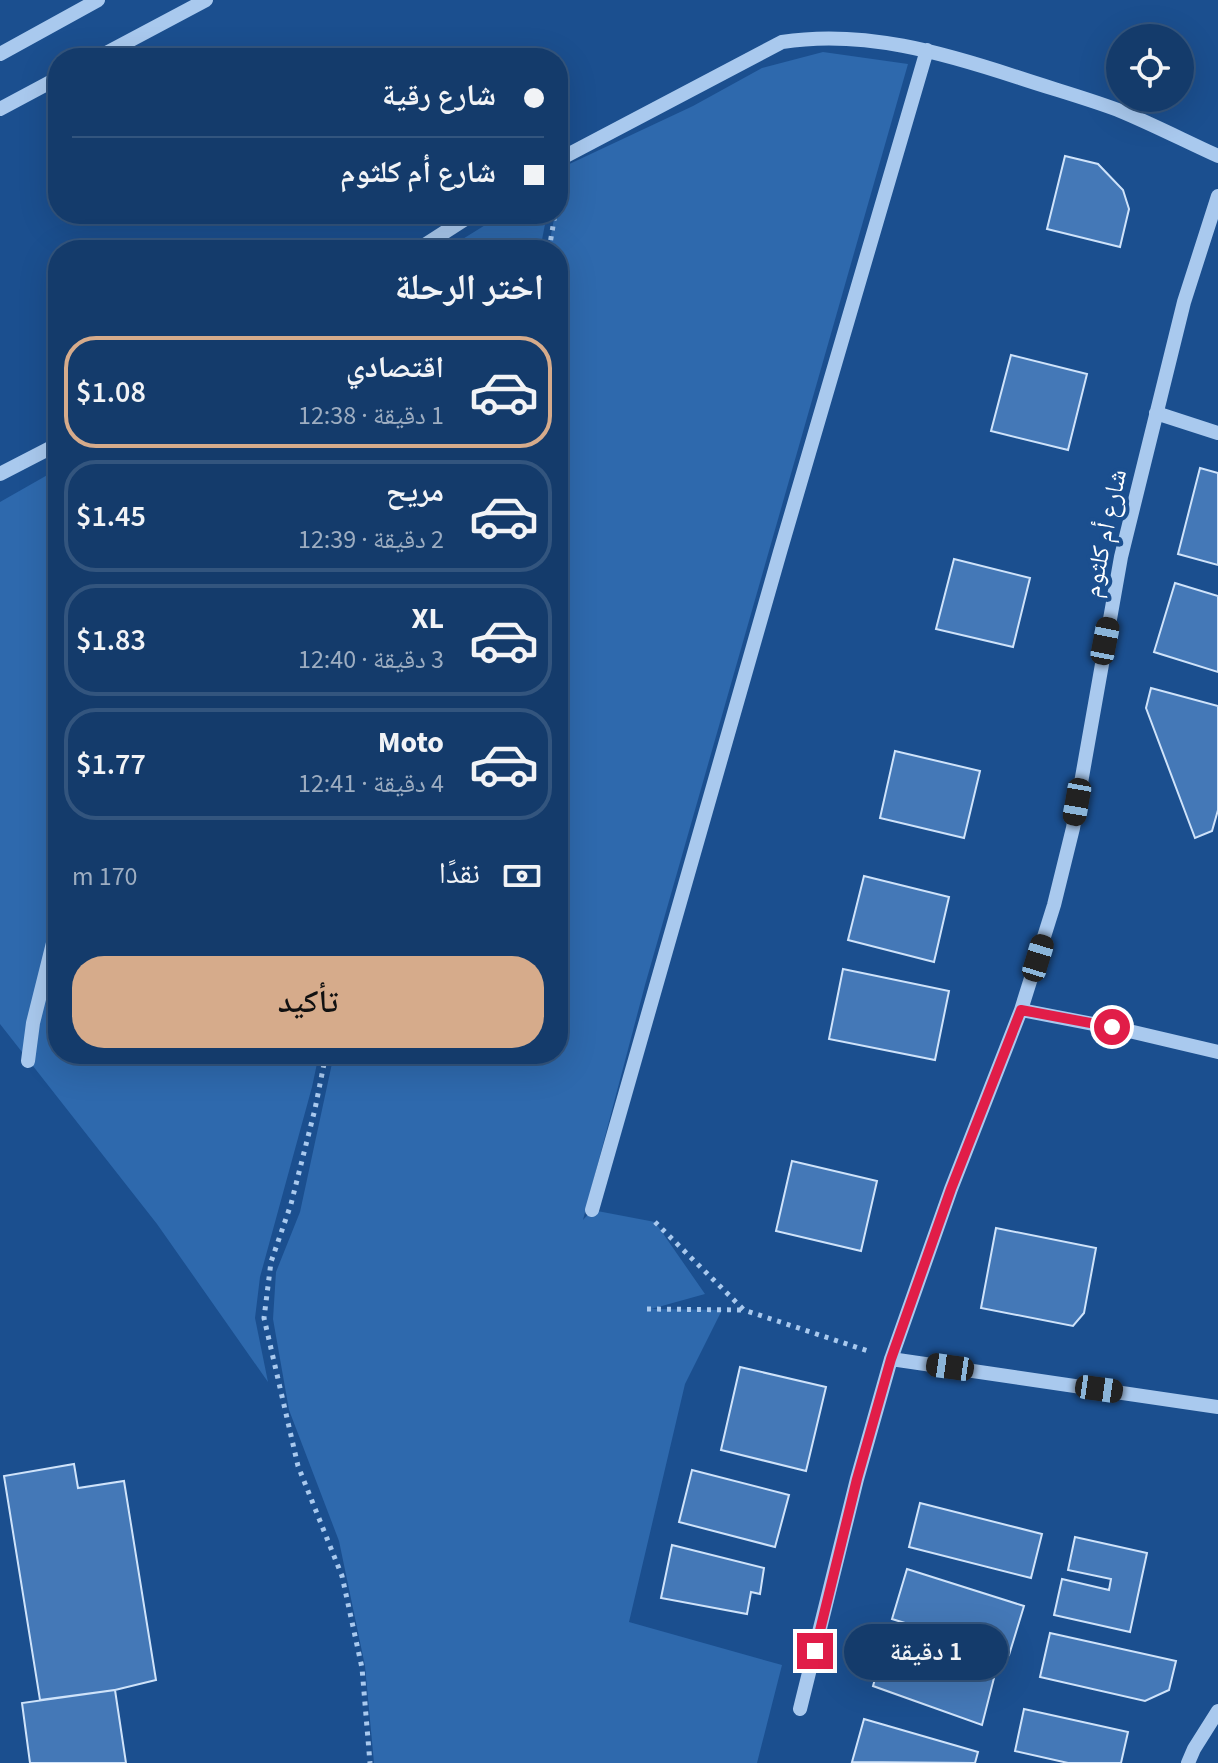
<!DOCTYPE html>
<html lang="ar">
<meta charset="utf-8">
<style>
:root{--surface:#143b6b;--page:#214673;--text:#f1f3f6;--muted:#9dadc1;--line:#33557e;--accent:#d6ab8b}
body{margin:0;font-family:"Source Sans 3","Noto Naskh Arabic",sans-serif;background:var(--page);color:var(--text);direction:rtl;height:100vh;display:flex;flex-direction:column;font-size:30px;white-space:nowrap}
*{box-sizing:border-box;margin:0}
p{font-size:26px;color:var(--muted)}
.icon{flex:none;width:44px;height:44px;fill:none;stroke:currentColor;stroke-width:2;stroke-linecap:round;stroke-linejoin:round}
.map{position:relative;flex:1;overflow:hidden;direction:ltr}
.panel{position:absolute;left:48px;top:240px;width:520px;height:824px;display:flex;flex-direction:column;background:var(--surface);border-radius:32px;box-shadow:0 8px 32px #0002,0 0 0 2px var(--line);direction:rtl}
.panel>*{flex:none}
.guide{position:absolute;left:48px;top:48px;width:520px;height:176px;border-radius:32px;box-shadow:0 8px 32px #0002,0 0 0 2px var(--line);direction:rtl;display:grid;align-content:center;height:176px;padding:0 24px;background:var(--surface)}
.controls{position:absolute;left:1106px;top:24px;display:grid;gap:16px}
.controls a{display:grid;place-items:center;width:88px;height:88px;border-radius:50%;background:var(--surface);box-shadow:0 8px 32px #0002,0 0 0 2px var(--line);font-size:40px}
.end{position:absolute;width:36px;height:36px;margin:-18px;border:10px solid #e11d48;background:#fff;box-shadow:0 0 0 4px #fff}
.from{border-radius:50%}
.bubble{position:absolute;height:56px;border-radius:28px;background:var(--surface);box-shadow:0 8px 32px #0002,0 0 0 2px var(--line);font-size:26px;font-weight:600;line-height:56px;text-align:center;direction:rtl}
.car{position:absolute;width:24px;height:48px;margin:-24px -12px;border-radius:10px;box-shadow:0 0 6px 2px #0007;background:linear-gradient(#222 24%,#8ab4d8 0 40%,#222 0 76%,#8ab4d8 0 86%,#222 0)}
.guide b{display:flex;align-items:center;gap:28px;height:76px;font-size:30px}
.guide b+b{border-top:2px solid var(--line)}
.guide i{width:20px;height:20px;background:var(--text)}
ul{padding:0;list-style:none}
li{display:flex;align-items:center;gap:24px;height:112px;margin:0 16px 12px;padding:0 8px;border:4px solid var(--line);border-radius:32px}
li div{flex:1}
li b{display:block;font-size:30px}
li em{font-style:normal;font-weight:600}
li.selected{border-color:var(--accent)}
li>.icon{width:72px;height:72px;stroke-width:1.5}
h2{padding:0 24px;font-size:36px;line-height:96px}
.pay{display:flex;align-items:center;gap:20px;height:88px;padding:0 24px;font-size:30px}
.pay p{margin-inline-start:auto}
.primary-button{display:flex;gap:16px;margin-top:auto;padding:16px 24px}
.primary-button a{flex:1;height:92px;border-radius:32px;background:var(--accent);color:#111;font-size:32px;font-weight:600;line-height:92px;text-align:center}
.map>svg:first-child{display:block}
.green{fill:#2e69ad}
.building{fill:#4478b7;stroke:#cfe3fa;stroke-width:2}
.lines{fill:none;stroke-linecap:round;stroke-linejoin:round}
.path{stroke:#a9c9ee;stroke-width:5;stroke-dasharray:4 6;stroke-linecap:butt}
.minor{stroke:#a9c9ee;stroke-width:14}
.route{stroke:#e11d48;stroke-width:10}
.labels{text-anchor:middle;stroke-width:8;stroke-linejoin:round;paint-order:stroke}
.street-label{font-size:26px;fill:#fff;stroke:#1b4f8f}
</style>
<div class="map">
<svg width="1218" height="1763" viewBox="0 0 1218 1763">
<rect width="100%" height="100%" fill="#1b4f8f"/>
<path class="green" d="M 823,52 L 908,64 L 645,985 L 583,1220 L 592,1210 L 655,1222 L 705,1294 L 651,1309 L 722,1310 L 685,1384 L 629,1622 L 782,1665 L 757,1763 L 374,1763 L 365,1666 L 339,1541 L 289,1410 L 273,1319 L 276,1272 L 300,1212 L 334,1054 L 558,1054 L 558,250 L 548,250 L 555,214 L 558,214 L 558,196 L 563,167 L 693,106 L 762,68 Z
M 503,214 L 547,214 L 540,250 L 445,250 Z
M 58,469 L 58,1054 L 319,1054 L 312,1087 L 260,1277 L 255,1318 L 268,1382 L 157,1224 L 0,1024 L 0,502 Z"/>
<path class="building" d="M 1065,156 L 1098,164 L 1123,190 L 1129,209 L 1120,247 L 1047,229 Z
M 1011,355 L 1087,374 L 1068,450 L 991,431 Z
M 1200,468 L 1218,473 L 1218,565 L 1178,554 Z
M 954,559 L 1030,578 L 1013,647 L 936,629 Z
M 1175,583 L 1218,596 L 1218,672 L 1154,652 Z
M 1151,688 L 1218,706 L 1218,810 L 1212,831 L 1195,838 L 1146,708 Z
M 895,751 L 980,771 L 964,838 L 880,818 Z
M 864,876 L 949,897 L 934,962 L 848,940 Z
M 843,969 L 949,991 L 935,1060 L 829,1039 Z
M 792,1161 L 877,1181 L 861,1251 L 776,1231 Z
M 996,1228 L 1096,1248 L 1084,1313 L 1073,1326 L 981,1308 Z
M 740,1367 L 826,1387 L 806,1471 L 721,1450 Z
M 74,1464 L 78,1488 L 124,1481 L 156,1680 L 115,1690 L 40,1700 L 4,1476 Z
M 692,1470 L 789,1495 L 775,1547 L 679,1522 Z
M 920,1503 L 1042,1534 L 1031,1578 L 909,1547 Z
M 1075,1537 L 1147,1553 L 1130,1632 L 1054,1615 L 1062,1579 L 1109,1590 L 1111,1579 L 1068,1570 Z
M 672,1545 L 764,1568 L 760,1594 L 751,1592 L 747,1614 L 661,1598 Z
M 907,1569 L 1024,1606 L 1009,1655 L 892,1619 Z
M 1050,1633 L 1176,1661 L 1169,1690 L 1145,1701 L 1040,1677 Z
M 885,1643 L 994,1678 L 982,1725 L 873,1686 Z
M 115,1690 L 126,1763 L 30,1763 L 22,1703 Z
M 1024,1709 L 1128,1732 L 1121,1763 L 1068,1763 L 1015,1751 Z
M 864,1719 L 978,1752 L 975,1763 L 852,1762 Z"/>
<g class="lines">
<path class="path" d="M 558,197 L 561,180
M 549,250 L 555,214
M 326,1054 L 315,1109 L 291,1204 L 271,1262 L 264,1318 L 298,1466 L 342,1576 L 362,1668 L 370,1763
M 655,1222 L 744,1310 L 871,1352
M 647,1309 L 743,1310"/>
<path class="minor" d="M 0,54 L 98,0
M 97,58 L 206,0
M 0,109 L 58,78
M 558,160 L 782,42 C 863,29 944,53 1020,78 C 1053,89 1086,98 1118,110 C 1152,124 1185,141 1218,156
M 417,250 L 473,214
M 1156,413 L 1218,433
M 0,474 L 58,444
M 1021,1010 L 1129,1031 L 1218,1052
M 28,1061 L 33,1023 L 58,923
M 592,1210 L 780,552 L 927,50
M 891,1359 L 1218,1407
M 800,1709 L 857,1479 L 891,1359 L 951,1189 L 1021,1010 L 1054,905 L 1073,828 L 1121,557 L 1184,302 L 1218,196
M 1188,1763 L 1194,1749 L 1218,1711"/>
</g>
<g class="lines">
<path class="route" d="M 815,1651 L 857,1479 L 891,1359 L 951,1189 L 1021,1010 L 1112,1027"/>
</g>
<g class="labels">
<g class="street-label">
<text transform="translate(1104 533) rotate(-78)" y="9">شارع أم كلثوم</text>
</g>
</g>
</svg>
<div class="controls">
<a><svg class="icon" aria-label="locate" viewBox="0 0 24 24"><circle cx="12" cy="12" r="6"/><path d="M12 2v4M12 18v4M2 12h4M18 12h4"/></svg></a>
</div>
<i class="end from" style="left:1112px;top:1027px"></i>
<i class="end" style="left:815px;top:1651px"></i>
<div class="bubble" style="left:844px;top:1624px;width:164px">1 دقيقة</div>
<i class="car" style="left:1105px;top:641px;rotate:11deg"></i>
<i class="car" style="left:1077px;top:802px;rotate:190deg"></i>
<i class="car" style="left:1038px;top:958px;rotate:17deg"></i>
<i class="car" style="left:950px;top:1367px;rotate:278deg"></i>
<i class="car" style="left:1099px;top:1389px;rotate:98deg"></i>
<div class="guide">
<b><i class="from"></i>شارع رقية</b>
<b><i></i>شارع أم كلثوم</b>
</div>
<section class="panel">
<h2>اختر الرحلة</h2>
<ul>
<li class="selected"><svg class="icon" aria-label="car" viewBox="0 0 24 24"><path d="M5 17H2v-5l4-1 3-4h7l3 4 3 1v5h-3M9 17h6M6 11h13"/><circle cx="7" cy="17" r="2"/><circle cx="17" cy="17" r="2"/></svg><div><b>اقتصادي</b><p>1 دقيقة · 12:38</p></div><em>$1.08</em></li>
<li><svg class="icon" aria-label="car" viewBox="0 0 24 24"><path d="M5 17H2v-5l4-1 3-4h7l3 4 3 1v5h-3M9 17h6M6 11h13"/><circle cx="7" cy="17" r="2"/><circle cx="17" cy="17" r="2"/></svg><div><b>مريح</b><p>2 دقيقة · 12:39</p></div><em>$1.45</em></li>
<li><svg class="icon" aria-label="car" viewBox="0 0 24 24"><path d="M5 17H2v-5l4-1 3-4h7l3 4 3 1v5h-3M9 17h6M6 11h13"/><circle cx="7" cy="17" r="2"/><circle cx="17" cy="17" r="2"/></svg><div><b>XL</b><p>3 دقيقة · 12:40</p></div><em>$1.83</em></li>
<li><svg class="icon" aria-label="car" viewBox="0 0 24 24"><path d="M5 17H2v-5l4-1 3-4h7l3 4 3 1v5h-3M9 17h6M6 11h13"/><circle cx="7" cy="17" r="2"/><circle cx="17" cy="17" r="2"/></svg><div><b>Moto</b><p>4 دقيقة · 12:41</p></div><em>$1.77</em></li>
</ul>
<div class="pay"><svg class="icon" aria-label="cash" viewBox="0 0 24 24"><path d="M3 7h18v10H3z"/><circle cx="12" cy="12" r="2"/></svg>نقدًا<p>170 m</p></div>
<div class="primary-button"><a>تأكيد</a></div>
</section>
</div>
